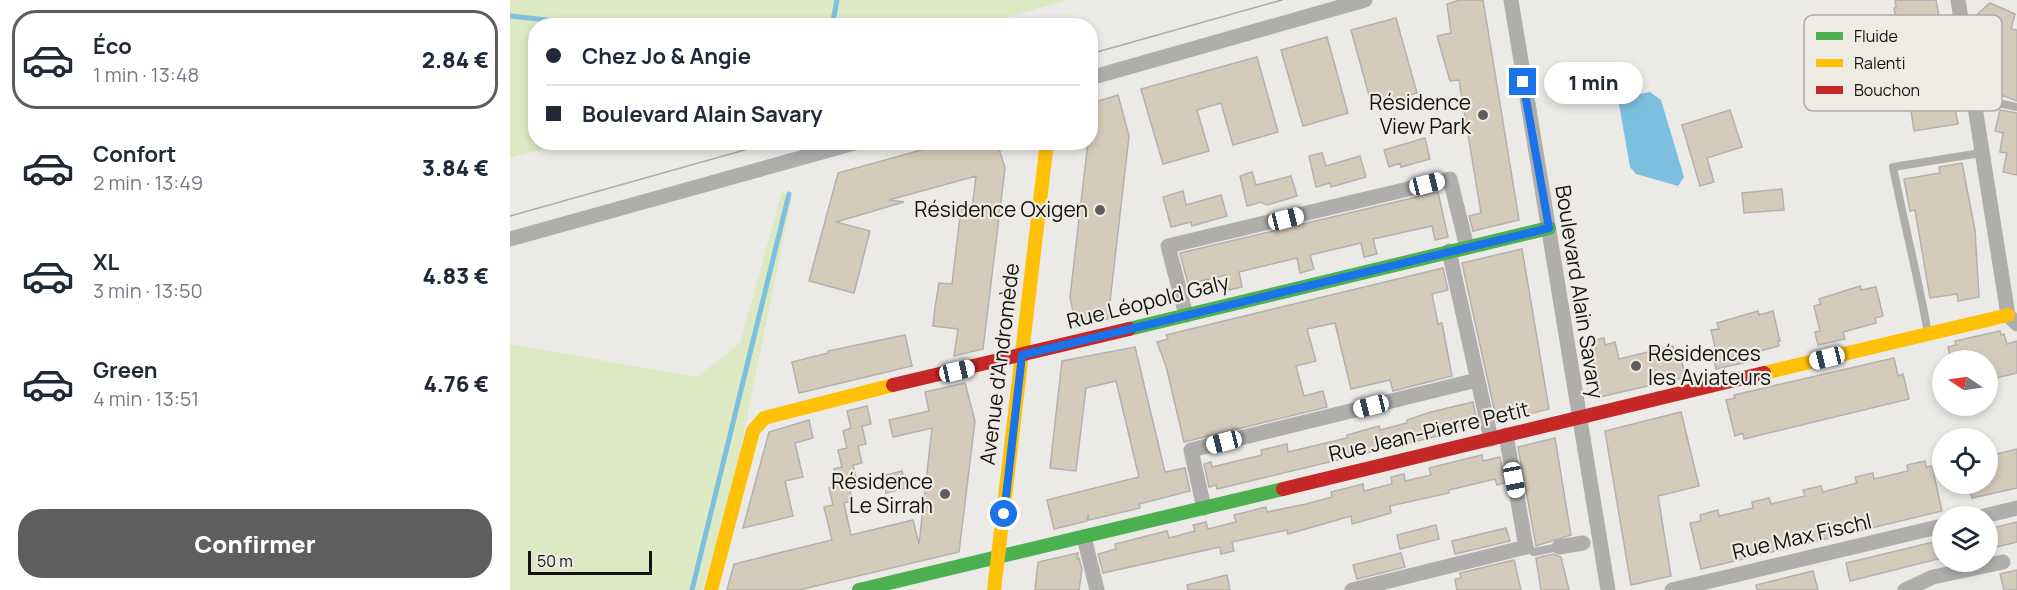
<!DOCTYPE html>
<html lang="fr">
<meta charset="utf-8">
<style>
:root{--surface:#fff;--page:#f6f6f7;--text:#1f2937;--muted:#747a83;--line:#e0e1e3;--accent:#605e5c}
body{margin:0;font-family:Manrope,sans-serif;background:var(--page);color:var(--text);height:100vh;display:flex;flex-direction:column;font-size:22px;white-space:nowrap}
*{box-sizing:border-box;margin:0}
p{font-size:20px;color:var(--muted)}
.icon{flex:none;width:33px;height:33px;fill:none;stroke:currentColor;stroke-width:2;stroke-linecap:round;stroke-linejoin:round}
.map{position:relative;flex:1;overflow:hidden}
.drawer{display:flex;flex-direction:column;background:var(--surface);width:510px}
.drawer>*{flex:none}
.guide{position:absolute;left:18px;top:18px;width:570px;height:132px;border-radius:24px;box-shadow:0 3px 9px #0003;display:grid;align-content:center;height:132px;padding:0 18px;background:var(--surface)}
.needle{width:39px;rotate:283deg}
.tools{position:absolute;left:1422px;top:350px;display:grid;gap:12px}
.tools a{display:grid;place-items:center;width:66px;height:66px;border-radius:50%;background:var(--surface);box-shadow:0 3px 9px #0003;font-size:30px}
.scale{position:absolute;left:18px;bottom:15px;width:124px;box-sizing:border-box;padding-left:6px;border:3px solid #151311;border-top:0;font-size:16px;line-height:21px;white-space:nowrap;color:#151311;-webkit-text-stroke:4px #eeebe5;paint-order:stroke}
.end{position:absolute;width:27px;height:27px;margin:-14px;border:8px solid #1a73e8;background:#fff;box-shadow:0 0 0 3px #fff}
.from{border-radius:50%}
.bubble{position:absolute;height:42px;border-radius:21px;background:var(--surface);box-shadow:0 3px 9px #0003;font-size:20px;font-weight:800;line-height:42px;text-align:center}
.car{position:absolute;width:18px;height:36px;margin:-18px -9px;border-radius:8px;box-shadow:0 0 4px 2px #0007;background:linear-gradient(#fff 24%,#345 0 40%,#fff 0 76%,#345 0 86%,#fff 0)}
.guide b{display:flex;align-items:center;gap:21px;height:57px;font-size:22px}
.guide b+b{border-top:2px solid var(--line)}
.guide i{width:15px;height:15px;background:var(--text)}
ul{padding:10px 0 0;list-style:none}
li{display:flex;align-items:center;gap:18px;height:99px;margin:0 12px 9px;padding:0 6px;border:3px solid transparent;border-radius:24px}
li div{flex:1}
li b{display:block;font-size:22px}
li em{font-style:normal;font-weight:800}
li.on{border-color:var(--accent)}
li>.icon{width:54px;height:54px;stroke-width:1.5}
.action{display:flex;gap:12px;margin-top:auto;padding:12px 18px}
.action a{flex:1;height:69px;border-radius:24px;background:var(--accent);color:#fff;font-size:24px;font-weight:800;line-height:69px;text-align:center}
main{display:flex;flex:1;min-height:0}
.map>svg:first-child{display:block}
.green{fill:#dde9c3}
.water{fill:#7dbfdf}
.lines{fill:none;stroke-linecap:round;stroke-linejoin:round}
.stream{stroke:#7dbfdf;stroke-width:5}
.building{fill:#d5cbbb;stroke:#b2b1ae;stroke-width:1.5}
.lane{stroke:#b0aeac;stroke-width:8}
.street{stroke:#b0aeac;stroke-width:15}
.fast{stroke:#4caf50;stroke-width:14}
.slow{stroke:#ffc107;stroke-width:14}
.jam{stroke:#c62828;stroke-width:14}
.tram{stroke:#a9a8a6;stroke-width:1.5}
.route{stroke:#1a73e8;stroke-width:8}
.poi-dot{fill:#605e5c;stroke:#eeebe5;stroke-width:2}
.labels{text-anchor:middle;stroke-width:4.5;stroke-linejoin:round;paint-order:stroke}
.poi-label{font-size:21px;fill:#151311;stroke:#eeebe5;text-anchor:end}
.street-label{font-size:21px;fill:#151311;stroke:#eeebe5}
.key{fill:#eeebe5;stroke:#adaaa5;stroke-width:1.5}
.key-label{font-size:16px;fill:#151311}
</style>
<main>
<section class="drawer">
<ul>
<li class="on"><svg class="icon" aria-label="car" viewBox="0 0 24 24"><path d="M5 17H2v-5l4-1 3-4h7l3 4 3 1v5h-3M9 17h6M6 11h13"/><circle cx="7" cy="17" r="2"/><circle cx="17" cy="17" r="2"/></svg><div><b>Éco</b><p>1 min · 13:48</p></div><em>2.84 €</em></li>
<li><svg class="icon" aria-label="car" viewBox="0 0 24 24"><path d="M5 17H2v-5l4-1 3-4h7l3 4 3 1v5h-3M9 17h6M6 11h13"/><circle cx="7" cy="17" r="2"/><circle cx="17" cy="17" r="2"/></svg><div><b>Confort</b><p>2 min · 13:49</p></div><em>3.84 €</em></li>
<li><svg class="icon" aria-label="car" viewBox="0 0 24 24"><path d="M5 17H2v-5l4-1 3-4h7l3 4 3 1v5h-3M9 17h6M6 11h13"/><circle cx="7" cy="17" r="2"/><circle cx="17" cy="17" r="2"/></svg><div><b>XL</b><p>3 min · 13:50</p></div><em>4.83 €</em></li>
<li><svg class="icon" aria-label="car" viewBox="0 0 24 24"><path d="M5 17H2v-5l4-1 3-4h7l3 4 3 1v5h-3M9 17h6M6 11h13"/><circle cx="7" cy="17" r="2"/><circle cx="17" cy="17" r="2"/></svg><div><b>Green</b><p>4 min · 13:51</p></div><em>4.76 €</em></li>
</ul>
<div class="action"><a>Confirmer</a></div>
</section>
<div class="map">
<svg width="1507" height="590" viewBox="0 0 1507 590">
<rect width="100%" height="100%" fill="#eceae7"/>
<path class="green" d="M 0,0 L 559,0 L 468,25 L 26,26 L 26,142 L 53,143 L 0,158 Z
M 272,192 L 282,197 L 219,505 L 192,590 L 0,590 L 0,344 L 187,377 L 230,343 Z"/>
<path class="water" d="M 1140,92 L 1151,100 L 1174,177 L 1168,186 L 1126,174 L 1120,167 L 1109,104 L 1114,97 Z"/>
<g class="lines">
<path class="stream" d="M 0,16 L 92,26
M 322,26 L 327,0
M 182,590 L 279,194"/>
</g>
<path class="building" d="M 950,0 L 973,0 L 1009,220 L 963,231 L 959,216 L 971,213 L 949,80 L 940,81 L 927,36 L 941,33 L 937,4 Z
M 1385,0 L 1426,0 L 1437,61 L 1427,63 L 1432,91 L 1441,89 L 1448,124 L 1404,131 L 1400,104 L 1402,104 L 1384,8 L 1386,8 Z
M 1480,3 L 1505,14 L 1501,29 L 1507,30 L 1507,101 L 1494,96 L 1479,98 L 1477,84 L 1475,84 L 1463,18 Z
M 886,18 L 907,93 L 862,106 L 841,30 Z
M 817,37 L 838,113 L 793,126 L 771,50 Z
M 747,57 L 768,132 L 723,145 L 711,103 L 687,110 L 699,151 L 653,164 L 631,89 Z
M 608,95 L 619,136 L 598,319 L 566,326 L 560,297 L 578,142 L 580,142 L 582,103 Z
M 1220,110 L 1232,147 L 1197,158 L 1204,182 L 1190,186 L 1172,125 Z
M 1490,110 L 1507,113 L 1507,175 L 1493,172 L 1497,153 L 1490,152 L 1493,133 L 1485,131 Z
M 915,138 L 920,159 L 891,167 L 890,163 L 879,167 L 874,150 Z
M 440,142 L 487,142 L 495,168 L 473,349 L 444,356 L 448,329 L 423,326 L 425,307 L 429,283 L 442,284 L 451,208 L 462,209 L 466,176 L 379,200 L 394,202 L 326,222 L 360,231 L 344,293 L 299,281 L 328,173 Z
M 812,153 L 816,166 L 850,156 L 856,177 L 821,187 L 820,183 L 806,187 L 799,156 Z
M 1452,163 L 1465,230 L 1469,297 L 1448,301 L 1447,294 L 1420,298 L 1405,210 L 1400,211 L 1394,179 L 1430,173 L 1429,167 Z
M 742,172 L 746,185 L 781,176 L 787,196 L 757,205 L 751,202 L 737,206 L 730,176 Z
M 1272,189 L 1274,210 L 1234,213 L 1232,193 Z
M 673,191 L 676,205 L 711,195 L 717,216 L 682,226 L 681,222 L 661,227 L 653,197 Z
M 928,192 L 938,237 L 925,240 L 922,226 L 863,239 L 867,254 L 854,257 L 851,243 L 800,255 L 804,269 L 790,273 L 787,258 L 729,272 L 732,287 L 719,290 L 716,275 L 678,284 L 670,253 Z
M 1012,249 L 1039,409 L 987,422 L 952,263 Z
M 933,268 L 938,290 L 922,294 L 928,324 L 932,323 L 942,376 L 883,391 L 880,380 L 841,389 L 825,323 L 797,329 L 806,361 L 786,366 L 794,396 L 813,391 L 817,407 L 674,442 L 656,366 L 647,342 L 658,339 L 656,335 Z
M 1350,286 L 1351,290 L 1366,287 L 1373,316 L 1365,318 L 1366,323 L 1333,332 L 1335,339 L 1308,345 L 1305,332 L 1310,331 L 1304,306 L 1311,304 L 1309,299 Z
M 1248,311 L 1249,315 L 1263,311 L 1270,341 L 1268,341 L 1269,346 L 1231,356 L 1233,363 L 1206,369 L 1203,356 L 1207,355 L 1201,330 L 1209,329 L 1207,323 Z
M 1490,331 L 1491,335 L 1494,334 L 1497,344 L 1507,341 L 1507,373 L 1478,380 L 1478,360 L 1441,360 L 1438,347 L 1446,345 L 1445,341 Z
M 395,335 L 402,366 L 289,393 L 282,362 L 318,353 L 318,351 Z
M 1094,338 L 1095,345 L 1105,342 L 1109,359 L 1163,346 L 1166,360 L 1171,359 L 1176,377 L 1090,397 L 1080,341 Z
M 625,347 L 655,472 L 675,468 L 680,491 L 629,504 L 630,508 L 579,520 L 578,514 L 577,521 L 544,529 L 537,500 L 629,477 L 606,381 L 576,388 L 566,471 L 540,468 L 552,361 Z
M 1384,358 L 1388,376 L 1393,374 L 1399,399 L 1234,439 L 1233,433 L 1225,436 L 1216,400 L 1225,398 L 1224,395 Z
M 455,383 L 465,421 L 449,552 L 289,590 L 217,590 L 224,564 L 322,540 L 314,507 L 323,505 L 319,488 L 328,486 L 324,469 L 332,467 L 328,450 L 337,448 L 333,431 L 341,428 L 337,411 L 357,406 L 361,424 L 352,426 L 356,444 L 348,446 L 352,463 L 343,465 L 347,482 L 339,484 L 342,501 L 334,503 L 341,535 L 403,520 L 409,544 L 422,428 L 383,437 L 379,420 L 419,411 L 415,392 Z
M 963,402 L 967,422 L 944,428 L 945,432 L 707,489 L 706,485 L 699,487 L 694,464 L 701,462 L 702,467 L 752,455 L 751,450 L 777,444 L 778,452 L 837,438 L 837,435 L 869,426 L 870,430 L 897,423 L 897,420 L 921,412 Z
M 1171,412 L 1189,486 L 1148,496 L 1161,576 L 1121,585 L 1095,431 Z
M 299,420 L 303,438 L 285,443 L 293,477 L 275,481 L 283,516 L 233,528 L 259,432 Z
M 1045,438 L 1061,535 L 1026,546 L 1008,447 Z
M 1507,449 L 1507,488 L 1462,498 L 1459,483 L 1478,483 L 1478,456 Z
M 972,455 L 973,461 L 990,457 L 995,483 L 987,485 L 985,479 L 939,490 L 939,493 L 880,506 L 881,513 L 842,524 L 841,516 L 778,534 L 777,530 L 722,542 L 724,551 L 711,554 L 710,547 L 593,573 L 588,554 L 606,549 L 605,544 L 657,531 L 659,538 L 685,531 L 683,525 L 696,522 L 698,529 L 726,522 L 724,515 L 756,507 L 757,512 L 796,504 L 822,497 L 821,492 L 853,484 L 854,491 L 882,484 L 881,477 L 894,474 L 895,481 L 921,475 L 919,468 Z
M 1415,461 L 1416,467 L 1422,466 L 1432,511 L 1191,569 L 1180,523 L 1191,521 L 1190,515 L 1208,510 L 1209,516 L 1243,508 L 1242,502 L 1259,498 L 1261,504 L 1295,496 L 1293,490 L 1311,486 L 1313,492 L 1347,483 L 1345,477 L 1363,473 L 1364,479 L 1398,471 L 1397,465 Z
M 392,471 L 396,488 L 376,493 L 372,476 Z
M 1507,522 L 1507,542 L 1478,549 L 1478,529 Z
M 926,525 L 929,539 L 890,549 L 887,535 Z
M 996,528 L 1000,541 L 945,554 L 942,541 Z
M 1432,540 L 1432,558 L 1340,581 L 1336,563 Z
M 568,553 L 567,559 L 569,558 L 572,569 L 569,590 L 525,590 L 528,562 Z
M 891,553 L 895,567 L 847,579 L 843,565 Z
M 1043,554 L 1051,557 L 1059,590 L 1031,590 L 1026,558 Z
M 1004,560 L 1011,590 L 947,590 L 945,579 L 951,578 L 950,573 Z
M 1507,570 L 1507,590 L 1494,590 L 1490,574 Z
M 1303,571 L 1308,590 L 1247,590 L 1246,585 Z
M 717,575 L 720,590 L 678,590 L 677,585 Z"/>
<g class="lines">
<path class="lane" d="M 1464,106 L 1488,103 L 1507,107
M 1418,333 C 1408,277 1394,223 1383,167 L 1471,153
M 1016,547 L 1024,552 L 1049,547"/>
<path class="street" d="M 1001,0 L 1098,590
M 1448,0 L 1498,315 L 1507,324
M 580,78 L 855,0
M 0,239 L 348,142
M 939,251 L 981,439
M 676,315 L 658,246 L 940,179 L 957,247
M 694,508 L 681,450 L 967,380
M 1474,516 L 1507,508
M 574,537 L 587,590
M 1049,547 L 1073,543
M 842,590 L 1016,547 L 996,435
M 1162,590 L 1432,526
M 1395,590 L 1423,577 L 1493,562"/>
<path class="fast" d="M 619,329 L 1039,228
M 349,590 L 773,489"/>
<path class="slow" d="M 1254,373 L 1498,315
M 201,590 L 243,431 L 254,418 L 383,385
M 484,590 L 537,142"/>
<path class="jam" d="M 383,385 L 619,329
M 773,489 L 1254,373"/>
<path class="tram" d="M 580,54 L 772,0
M 0,216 L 263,142"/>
</g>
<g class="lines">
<path class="route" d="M 494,514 L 512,355 L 1039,228 L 1013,82"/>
</g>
<g class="poi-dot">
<circle cx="973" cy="115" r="6"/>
<circle cx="590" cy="210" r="6"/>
<circle cx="1126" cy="366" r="6"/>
<circle cx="435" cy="494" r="6"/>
</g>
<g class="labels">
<g class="poi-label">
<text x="961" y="110">Résidence<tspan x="961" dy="24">View Park</tspan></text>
<text x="578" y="217">Résidence Oxigen</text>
<text x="1138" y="361" text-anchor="start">Résidences<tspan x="1138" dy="24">les Aviateurs</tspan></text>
<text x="423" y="489">Résidence<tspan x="423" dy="24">Le Sirrah</tspan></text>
</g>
<g class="street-label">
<text transform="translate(1069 292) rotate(81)" y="7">Boulevard Alain Savary</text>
<text transform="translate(638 302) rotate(-14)" y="7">Rue Léopold Galy</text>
<text transform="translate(490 364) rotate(-83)" y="7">Avenue d'Andromède</text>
<text transform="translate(919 432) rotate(-13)" y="7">Rue Jean-Pierre Petit</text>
<text transform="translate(1292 537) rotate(-13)" y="7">Rue Max Fischl</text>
</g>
</g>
<rect x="1294" y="15" width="198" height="96" rx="9" class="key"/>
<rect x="1306" y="32" width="27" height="8" fill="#4caf50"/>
<rect x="1306" y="59" width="27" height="8" fill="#ffc107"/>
<rect x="1306" y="86" width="27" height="8" fill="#c62828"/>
<g class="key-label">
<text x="1344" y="42">Fluide</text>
<text x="1344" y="69">Ralenti</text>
<text x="1344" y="96">Bouchon</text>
</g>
</svg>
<div class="tools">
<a><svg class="needle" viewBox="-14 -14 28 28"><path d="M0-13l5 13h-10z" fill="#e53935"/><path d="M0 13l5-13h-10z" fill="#747a83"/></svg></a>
<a><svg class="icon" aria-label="locate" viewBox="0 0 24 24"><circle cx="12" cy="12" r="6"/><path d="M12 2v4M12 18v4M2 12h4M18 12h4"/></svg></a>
<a><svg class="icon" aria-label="layers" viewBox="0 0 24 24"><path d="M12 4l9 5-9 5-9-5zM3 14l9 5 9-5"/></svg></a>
</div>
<div class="scale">50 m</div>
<i class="end from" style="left:494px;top:514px"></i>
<i class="end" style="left:1013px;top:82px"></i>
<div class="bubble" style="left:1034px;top:62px;width:99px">1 min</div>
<i class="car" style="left:917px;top:184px;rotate:76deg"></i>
<i class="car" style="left:776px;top:219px;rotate:76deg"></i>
<i class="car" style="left:1317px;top:358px;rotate:256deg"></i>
<i class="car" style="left:447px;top:371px;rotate:77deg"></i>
<i class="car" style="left:861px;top:406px;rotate:256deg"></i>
<i class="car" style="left:714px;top:442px;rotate:256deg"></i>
<i class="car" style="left:1004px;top:480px;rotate:169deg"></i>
<div class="guide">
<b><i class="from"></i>Chez Jo &amp; Angie</b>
<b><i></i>Boulevard Alain Savary</b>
</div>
</div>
</main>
